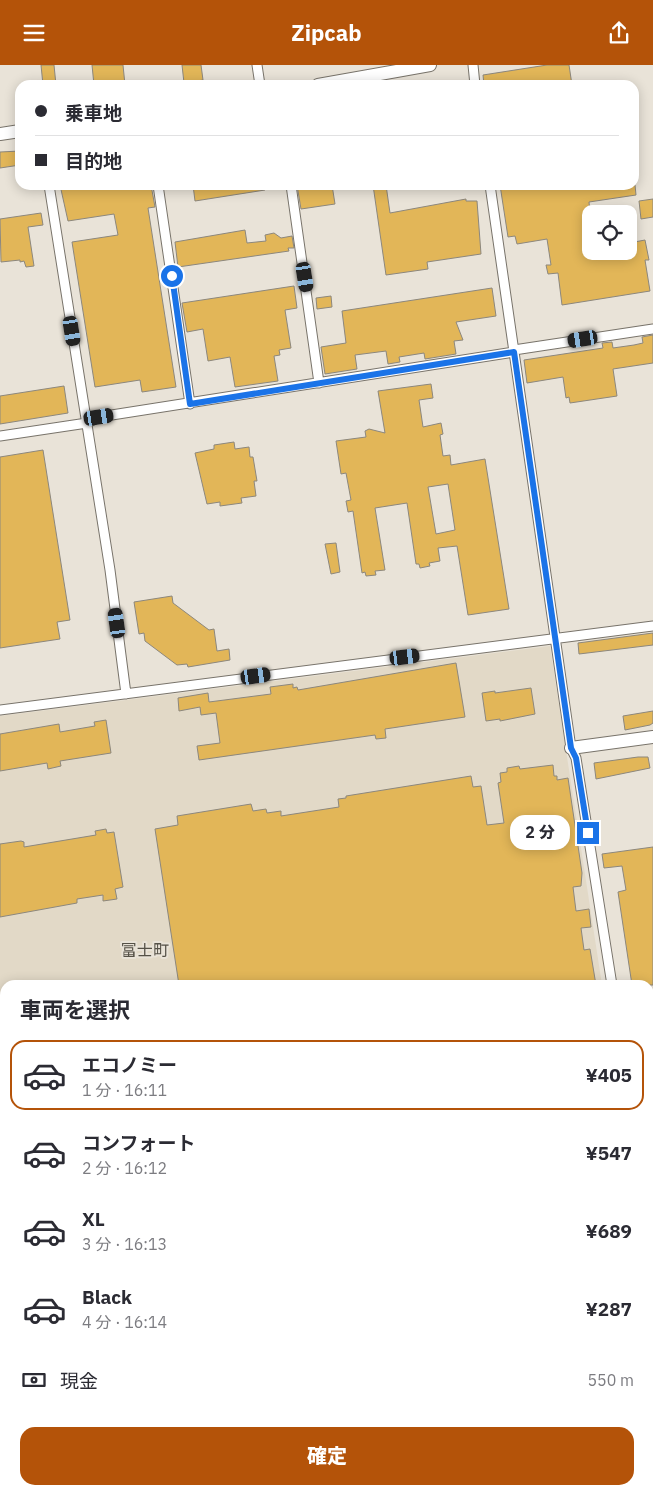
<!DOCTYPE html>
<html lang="ja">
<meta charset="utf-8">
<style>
:root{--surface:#fff;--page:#f7f7f7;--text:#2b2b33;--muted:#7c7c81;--line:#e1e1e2;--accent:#b45309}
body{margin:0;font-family:"IBM Plex Sans","Noto Sans JP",sans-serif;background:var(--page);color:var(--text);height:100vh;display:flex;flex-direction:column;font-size:19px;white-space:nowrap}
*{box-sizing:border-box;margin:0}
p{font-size:16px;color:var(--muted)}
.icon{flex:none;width:28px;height:28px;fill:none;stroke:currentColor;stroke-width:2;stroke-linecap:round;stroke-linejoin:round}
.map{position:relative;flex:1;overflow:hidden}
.details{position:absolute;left:0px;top:915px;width:654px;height:515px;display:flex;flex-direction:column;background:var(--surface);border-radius:15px 15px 0 0;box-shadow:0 2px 12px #0003}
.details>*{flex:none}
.banner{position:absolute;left:15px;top:15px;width:624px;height:110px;border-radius:15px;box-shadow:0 2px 12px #0003;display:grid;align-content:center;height:110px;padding:0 20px;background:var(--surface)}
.buttons{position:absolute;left:582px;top:140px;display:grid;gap:10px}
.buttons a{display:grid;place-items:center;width:55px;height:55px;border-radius:10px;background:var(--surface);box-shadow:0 2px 12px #0003;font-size:25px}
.end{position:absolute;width:22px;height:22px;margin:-11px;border:6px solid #1a73e8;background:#fff;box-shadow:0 0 0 2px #fff}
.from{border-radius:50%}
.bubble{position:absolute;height:35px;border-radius:15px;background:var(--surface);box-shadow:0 2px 12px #0003;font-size:16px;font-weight:800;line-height:35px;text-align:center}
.car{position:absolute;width:15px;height:30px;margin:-15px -8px;border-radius:6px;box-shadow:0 0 4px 1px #0007;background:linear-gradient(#222 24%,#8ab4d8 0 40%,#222 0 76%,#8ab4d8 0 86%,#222 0)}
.banner b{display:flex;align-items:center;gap:18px;height:48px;font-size:19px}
.banner b+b{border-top:1px solid var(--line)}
.banner i{width:12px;height:12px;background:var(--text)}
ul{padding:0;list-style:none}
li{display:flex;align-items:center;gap:15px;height:70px;margin:0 10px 8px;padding:0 10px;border:2px solid transparent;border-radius:15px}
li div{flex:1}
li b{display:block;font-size:19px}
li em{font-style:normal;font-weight:800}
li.current{border-color:var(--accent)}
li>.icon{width:45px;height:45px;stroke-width:1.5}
h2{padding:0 20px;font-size:22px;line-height:60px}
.pay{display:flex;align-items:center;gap:12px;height:55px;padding:0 20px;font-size:19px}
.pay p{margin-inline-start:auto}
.cta{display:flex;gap:10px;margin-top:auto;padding:10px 20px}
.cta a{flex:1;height:58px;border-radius:15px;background:var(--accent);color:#fff;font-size:20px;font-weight:800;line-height:58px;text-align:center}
header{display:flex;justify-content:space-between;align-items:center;height:65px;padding:0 20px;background:var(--accent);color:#fff;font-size:22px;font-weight:800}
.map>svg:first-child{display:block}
.built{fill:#e2d9c7}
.building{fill:#e2b658;stroke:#8c877d;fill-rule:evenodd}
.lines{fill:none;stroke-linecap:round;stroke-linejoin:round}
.street-casing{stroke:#78736a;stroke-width:11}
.secondary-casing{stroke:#78736a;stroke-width:14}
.street{stroke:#fff;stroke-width:9}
.secondary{stroke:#fff;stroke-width:12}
.route{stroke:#1a73e8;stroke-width:6}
.labels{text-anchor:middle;stroke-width:4;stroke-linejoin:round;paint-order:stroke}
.neighbourhood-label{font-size:16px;fill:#555147;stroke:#e9e3d8}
</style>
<header><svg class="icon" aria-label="menu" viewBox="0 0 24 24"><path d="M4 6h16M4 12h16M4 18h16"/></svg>Zipcab<svg class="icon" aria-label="share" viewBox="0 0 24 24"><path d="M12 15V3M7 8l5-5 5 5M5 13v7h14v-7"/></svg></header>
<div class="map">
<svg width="653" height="1430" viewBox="0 0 653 1430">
<rect width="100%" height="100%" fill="#e9e3d8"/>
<path class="built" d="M 550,581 L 602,920 L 5,920 L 5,1354 L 0,1354 L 0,651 Z"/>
<path class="building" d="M 41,0 L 54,0 L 56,20 L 43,20 Z
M 92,0 L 123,0 L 125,20 L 94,20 Z
M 182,0 L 201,0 L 203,15 L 184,18 Z
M 547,0 L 569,0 L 572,20 L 484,20 L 483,10 Z
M 20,86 L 20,100 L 0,103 L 0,87 Z
M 60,120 L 151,120 L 155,142 L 148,143 L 176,322 L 142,327 L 140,315 L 95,322 L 72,177 L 118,170 L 114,149 L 68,156 Z
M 193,120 L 265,120 L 265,125 L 195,136 Z
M 297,120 L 332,120 L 335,139 L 301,144 Z
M 373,120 L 386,120 L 390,148 L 466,134 L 466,136 L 477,136 L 481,189 L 427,197 L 428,204 L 386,210 Z
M 500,120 L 635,120 L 636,130 L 589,137 L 591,159 L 584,160 L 588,184 L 591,183 L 591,186 L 629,186 L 629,178 L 645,175 L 649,195 L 645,195 L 650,226 L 562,240 L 558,208 L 548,209 L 546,200 L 551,200 L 547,174 L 517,179 L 515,171 L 508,172 Z
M 653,134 L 653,152 L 641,154 L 639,136 Z
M 41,148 L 43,160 L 28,162 L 34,201 L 26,202 L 24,196 L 20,197 L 20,195 L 1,197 L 0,154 Z
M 245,165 L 247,178 L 266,176 L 265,170 L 274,168 L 281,173 L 292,171 L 294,183 L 288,183 L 289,186 L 178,202 L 175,177 Z
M 294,221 L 297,243 L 285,245 L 291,283 L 279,285 L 280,290 L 274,291 L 278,316 L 235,322 L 230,292 L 208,296 L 203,264 L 187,267 L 182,238 Z
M 492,223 L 496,251 L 456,257 L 463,275 L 454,276 L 456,289 L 425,294 L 424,288 L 399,292 L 400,297 L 388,299 L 386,286 L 355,290 L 357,304 L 325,309 L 321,282 L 346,278 L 342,246 Z
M 331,231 L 332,242 L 317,244 L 316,233 Z
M 653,270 L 653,298 L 613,304 L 617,331 L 570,338 L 569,332 L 566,333 L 563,312 L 527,318 L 524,295 L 603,283 L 602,278 L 612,277 L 613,283 L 634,280 L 643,278 L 642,272 Z
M 431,319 L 433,333 L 419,335 L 423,362 L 441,358 L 443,369 L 440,370 L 443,391 L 450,390 L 451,400 L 485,394 L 509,544 L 468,550 L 457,481 L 438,483 L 440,496 L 429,498 L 430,501 L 420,503 L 419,499 L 416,499 L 407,438 L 375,443 L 385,505 L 375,506 L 376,510 L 366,511 L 365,507 L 362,508 L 353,446 L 348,447 L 346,436 L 351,435 L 346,408 L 341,409 L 336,376 L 366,372 L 365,366 L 369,364 L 385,368 L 378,326 ZM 448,419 L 455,465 L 436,469 L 428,422 Z
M 64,321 L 68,348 L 0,359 L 0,331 Z
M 234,377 L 235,384 L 249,382 L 250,392 L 253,392 L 257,416 L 254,416 L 256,431 L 241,433 L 242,438 L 220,441 L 220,437 L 207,439 L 195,388 L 214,384 L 214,380 Z
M 43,385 L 70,555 L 57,557 L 60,574 L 0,583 L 0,392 Z
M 336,478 L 340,507 L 331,509 L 325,479 Z
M 172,531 L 173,538 L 209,565 L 214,564 L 217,586 L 229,584 L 230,595 L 188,602 L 187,599 L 177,600 L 145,576 L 144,568 L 139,569 L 134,537 Z
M 653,568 L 653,580 L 579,589 L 578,578 Z
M 456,598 L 465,652 L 385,664 L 386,673 L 376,674 L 375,670 L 199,695 L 197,681 L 220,678 L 216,648 L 201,650 L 200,642 L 179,646 L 178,633 L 208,628 L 209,637 L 271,629 L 270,622 L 293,619 L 293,623 L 297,622 L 298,625 Z
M 531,623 L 535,649 L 500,656 L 500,654 L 486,656 L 482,628 L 495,626 L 495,628 Z
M 653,646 L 653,658 L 650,660 L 625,665 L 623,651 Z
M 106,655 L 111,688 L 60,696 L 61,701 L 48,704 L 47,698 L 0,706 L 0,669 L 59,659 L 60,667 L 95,661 L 94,657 Z
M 638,692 L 648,692 L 650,703 L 596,714 L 594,698 Z
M 553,700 L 554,711 L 557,711 L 557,715 L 568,713 L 582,808 L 581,821 L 573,822 L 576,846 L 589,844 L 591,862 L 581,863 L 584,885 L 590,884 L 596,920 L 179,920 L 155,764 L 178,760 L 177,751 L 251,739 L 253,746 L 266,744 L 267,748 L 281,746 L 281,751 L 339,742 L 338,734 L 346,733 L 346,731 L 471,711 L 473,722 L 481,721 L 487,760 L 504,758 L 498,718 L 501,717 L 500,708 L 507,707 L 507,703 L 519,701 L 520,704 Z
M 106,764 L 107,768 L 114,767 L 123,822 L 115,824 L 117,834 L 103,836 L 103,830 L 77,834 L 77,838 L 0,852 L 0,779 L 21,776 L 24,777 L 24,782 L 96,770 L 95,766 Z
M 653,782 L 653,920 L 632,920 L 618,827 L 626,825 L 622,801 L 604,803 L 602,789 Z"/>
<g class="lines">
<defs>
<path id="street" d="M 257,0 L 260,20
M 473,0 L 475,20
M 49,120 L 110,505 L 126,629
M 158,120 L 190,339
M 291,120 L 319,318
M 490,120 L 571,683 L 576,693 L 612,920
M 514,285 L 653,264
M 0,371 L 87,358 L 99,352 L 514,287
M 0,645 L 653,561
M 649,945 L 653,945
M 649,1160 L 653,1187
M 649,1259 L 653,1258
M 0,1362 L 5,1361
M 49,1425 L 50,1430
M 248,1425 L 249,1430
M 491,1425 L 492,1430"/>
<path id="secondary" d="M 318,20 L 430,0
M 0,69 L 20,66
M 571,683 L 653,672"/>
</defs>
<use href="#street" class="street-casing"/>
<use href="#secondary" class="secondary-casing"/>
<use href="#street" class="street"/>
<use href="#secondary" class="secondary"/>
</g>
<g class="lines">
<path class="route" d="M 172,211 L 190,339 L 514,287 L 571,683 L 576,693 L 588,768"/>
</g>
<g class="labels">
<g class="neighbourhood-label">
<text x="145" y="891">富士町</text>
</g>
</g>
</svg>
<div class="buttons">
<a><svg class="icon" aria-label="locate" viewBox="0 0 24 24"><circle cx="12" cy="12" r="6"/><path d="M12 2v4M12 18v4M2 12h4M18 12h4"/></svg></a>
</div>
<i class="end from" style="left:172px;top:211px"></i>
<i class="end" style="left:588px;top:768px"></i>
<div class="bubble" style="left:510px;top:750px;width:60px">2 分</div>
<i class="car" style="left:305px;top:212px;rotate:171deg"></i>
<i class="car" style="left:72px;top:266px;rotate:171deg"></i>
<i class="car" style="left:583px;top:274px;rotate:261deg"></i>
<i class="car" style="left:99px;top:352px;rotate:81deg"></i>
<i class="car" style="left:117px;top:558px;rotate:352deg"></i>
<i class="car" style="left:405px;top:592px;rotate:83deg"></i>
<i class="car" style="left:256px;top:611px;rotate:82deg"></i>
<div class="banner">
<b><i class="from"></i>乗車地</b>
<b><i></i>目的地</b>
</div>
<section class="details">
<h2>車両を選択</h2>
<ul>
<li class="current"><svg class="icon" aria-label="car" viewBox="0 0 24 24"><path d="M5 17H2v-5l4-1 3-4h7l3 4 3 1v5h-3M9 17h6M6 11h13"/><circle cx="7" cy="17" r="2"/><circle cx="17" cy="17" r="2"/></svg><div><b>エコノミー</b><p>1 分 · 16:11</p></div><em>¥405</em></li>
<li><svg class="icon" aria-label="car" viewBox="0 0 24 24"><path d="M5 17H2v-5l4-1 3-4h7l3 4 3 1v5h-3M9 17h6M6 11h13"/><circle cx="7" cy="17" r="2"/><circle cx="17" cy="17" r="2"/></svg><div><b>コンフォート</b><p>2 分 · 16:12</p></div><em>¥547</em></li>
<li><svg class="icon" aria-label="car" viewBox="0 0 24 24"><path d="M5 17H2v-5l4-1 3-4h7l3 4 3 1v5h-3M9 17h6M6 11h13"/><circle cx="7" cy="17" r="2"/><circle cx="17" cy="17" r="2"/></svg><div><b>XL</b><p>3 分 · 16:13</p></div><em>¥689</em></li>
<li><svg class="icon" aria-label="car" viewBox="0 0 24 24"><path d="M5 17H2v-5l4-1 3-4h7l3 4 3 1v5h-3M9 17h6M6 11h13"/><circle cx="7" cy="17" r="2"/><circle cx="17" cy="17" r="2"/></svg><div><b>Black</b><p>4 分 · 16:14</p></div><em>¥287</em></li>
</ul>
<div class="pay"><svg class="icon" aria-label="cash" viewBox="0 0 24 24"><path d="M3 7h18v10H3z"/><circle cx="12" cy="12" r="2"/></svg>現金<p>550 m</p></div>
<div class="cta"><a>確定</a></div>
</section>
</div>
